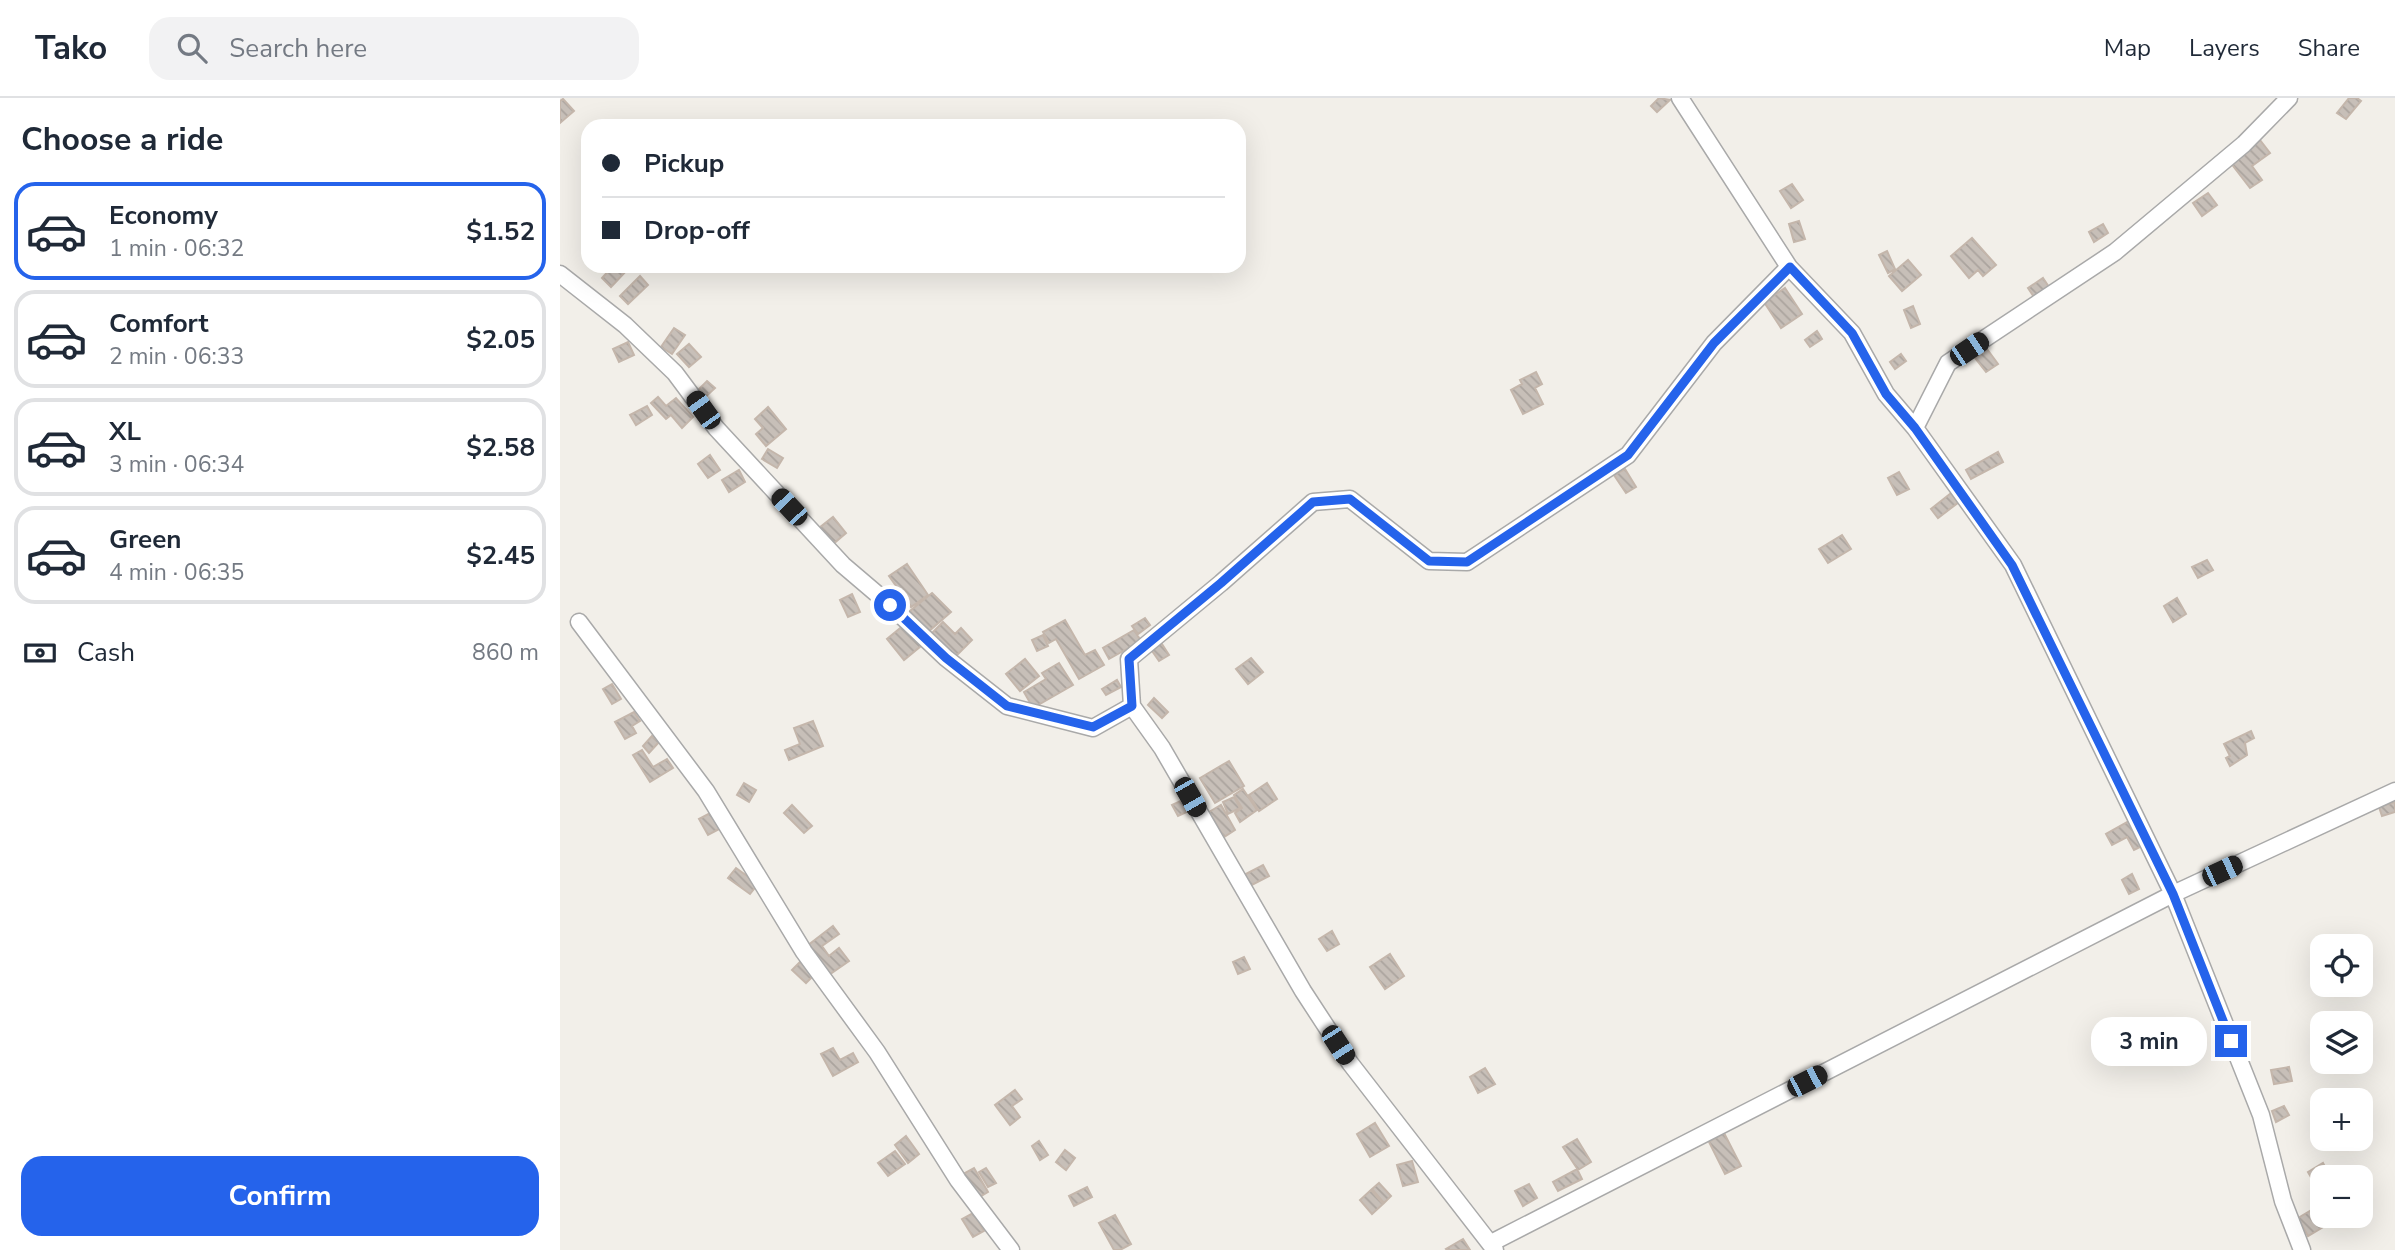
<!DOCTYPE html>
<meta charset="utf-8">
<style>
:root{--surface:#fff;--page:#f2f2f3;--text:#1f2937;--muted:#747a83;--line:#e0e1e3;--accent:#2563eb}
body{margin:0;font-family:"Nunito Sans",sans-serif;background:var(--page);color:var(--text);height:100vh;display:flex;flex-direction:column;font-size:26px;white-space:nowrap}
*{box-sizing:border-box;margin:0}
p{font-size:23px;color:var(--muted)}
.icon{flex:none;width:38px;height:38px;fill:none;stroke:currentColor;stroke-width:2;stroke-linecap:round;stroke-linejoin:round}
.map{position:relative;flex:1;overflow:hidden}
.sheet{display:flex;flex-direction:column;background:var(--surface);width:560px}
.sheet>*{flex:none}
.hud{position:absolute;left:21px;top:21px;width:665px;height:154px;border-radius:21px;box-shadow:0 7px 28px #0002;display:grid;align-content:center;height:154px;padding:0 21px;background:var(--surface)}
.fabs{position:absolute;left:1750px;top:836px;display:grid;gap:14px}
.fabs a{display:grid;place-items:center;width:63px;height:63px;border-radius:14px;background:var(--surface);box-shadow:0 7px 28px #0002;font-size:35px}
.end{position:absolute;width:32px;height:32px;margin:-16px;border:9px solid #2563eb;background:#fff;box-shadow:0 0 0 4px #fff}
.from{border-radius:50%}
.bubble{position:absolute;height:49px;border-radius:21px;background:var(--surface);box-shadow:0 7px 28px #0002;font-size:23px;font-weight:700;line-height:49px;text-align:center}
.car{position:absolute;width:21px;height:42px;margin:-21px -10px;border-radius:9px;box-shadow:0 0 5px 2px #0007;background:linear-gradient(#222 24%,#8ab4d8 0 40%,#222 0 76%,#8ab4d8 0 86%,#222 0)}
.hud b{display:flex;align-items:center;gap:24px;height:66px;font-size:26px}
.hud b+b{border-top:2px solid var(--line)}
.hud i{width:18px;height:18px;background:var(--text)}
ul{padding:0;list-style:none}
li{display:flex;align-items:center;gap:21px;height:98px;margin:0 14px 10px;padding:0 7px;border:4px solid var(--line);border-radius:21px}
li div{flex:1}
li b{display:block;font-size:26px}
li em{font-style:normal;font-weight:700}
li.active{border-color:var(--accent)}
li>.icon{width:63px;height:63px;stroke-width:1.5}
h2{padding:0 21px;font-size:32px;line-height:84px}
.pay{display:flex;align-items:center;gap:18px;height:77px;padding:0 21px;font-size:26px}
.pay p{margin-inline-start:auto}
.primary-button{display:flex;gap:14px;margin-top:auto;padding:14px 21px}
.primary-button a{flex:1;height:80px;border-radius:21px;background:var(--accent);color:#fff;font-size:28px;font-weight:700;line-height:80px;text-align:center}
header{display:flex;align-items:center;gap:42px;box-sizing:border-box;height:98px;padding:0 35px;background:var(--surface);border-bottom:2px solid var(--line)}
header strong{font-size:33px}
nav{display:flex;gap:38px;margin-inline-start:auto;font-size:24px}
.search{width:490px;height:63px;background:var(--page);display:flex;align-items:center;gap:18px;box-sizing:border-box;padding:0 24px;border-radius:21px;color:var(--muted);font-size:26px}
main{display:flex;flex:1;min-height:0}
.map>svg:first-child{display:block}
.building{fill:url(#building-back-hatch);stroke:#c4b6ab;stroke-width:2}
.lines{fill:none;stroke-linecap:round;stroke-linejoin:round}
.minor-casing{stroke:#a9a9a9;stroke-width:19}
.minor{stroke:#fff;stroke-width:16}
.route{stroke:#2563eb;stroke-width:9}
</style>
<header>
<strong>Tako</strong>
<div class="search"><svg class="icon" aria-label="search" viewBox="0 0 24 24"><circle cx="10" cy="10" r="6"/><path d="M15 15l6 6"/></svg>Search here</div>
<nav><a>Map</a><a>Layers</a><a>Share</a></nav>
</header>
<main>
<section class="sheet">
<h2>Choose a ride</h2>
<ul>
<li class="active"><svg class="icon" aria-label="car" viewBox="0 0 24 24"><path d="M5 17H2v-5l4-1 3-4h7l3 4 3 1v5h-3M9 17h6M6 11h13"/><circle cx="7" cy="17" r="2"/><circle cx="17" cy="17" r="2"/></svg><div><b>Economy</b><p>1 min · 06:32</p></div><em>$1.52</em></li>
<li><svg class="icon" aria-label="car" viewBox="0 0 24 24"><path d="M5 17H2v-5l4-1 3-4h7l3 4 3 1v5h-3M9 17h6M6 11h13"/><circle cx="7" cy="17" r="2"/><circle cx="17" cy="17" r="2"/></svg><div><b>Comfort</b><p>2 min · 06:33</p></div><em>$2.05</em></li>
<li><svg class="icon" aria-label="car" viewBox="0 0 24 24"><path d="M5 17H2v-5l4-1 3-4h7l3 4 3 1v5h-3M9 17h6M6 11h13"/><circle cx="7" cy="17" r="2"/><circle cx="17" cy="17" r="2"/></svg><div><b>XL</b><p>3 min · 06:34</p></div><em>$2.58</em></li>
<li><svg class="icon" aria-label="car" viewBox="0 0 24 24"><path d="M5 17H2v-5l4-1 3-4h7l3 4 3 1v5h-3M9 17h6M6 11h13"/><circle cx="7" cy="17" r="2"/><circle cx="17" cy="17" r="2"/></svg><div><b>Green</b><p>4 min · 06:35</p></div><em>$2.45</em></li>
</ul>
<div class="pay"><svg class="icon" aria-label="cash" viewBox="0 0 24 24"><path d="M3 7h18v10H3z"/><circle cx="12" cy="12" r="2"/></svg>Cash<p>860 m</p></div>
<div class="primary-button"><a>Confirm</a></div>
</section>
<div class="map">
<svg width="1835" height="1152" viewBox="0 0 1835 1152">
<defs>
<pattern id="building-back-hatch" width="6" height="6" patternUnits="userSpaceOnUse" patternTransform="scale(1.75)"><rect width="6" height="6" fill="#c7bfb8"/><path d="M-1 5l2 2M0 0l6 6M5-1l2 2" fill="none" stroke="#aba49e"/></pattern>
</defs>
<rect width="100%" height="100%" fill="#f2efe9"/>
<path class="building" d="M 1099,0 L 1110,2 L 1097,14 L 1091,8 Z
M 1789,0 L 1797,0 L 1801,3 L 1786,21 L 1777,15 Z
M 3,1 L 14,13 L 0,25 L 0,3 Z
M 1700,42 L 1710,55 L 1692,68 L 1702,82 L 1690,90 L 1670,64 Z
M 1232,86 L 1243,102 L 1231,110 L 1220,93 Z
M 1648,95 L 1657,107 L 1642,118 L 1633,105 Z
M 1239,123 L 1245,141 L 1234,144 L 1229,126 Z
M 1543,126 L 1548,135 L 1534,144 L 1529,134 Z
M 1412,140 L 1436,167 L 1423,178 L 1418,172 L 1409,180 L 1391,158 Z
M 1327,153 L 1335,171 L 1328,175 L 1319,157 Z
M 1348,162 L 1361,177 L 1342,193 L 1329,178 Z
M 53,168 L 65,168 L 68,171 L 51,189 L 42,180 Z
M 80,178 L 88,187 L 68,206 L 60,198 Z
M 1483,180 L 1489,189 L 1474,199 L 1468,190 Z
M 1225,190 L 1242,216 L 1221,230 L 1204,204 Z
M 1353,208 L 1360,226 L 1351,230 L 1344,212 Z
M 114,230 L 125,237 L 112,256 L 101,249 Z
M 1257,233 L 1262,241 L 1250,249 L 1245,242 Z
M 68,244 L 74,257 L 59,264 L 53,251 Z
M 129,246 L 141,259 L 129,269 L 117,256 Z
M 1427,251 L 1438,266 L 1426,274 L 1415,260 Z
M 1341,256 L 1346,263 L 1335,271 L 1330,264 Z
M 976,274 L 982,286 L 975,290 L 983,306 L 963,316 L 951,292 L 962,286 L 960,282 Z
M 147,283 L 155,290 L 143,301 L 136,294 Z
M 98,299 L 106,308 L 116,300 L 133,319 L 122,330 L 111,317 L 106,321 L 91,305 Z
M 87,308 L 92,317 L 76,327 L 70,317 Z
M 208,309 L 226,331 L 206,348 L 196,336 L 203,330 L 195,321 Z
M 208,351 L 223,360 L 217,370 L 202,361 Z
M 1438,354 L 1443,364 L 1411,381 L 1406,372 Z
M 150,357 L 160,372 L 148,380 L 138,366 Z
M 1065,371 L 1076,389 L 1066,395 L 1054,377 Z
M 179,372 L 185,384 L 169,394 L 162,382 Z
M 1339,374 L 1349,391 L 1337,397 L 1328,380 Z
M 1391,395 L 1399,404 L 1378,420 L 1371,411 Z
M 273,419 L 286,435 L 272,447 L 259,430 Z
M 1282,437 L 1291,451 L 1268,465 L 1259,451 Z
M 1647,462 L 1653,472 L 1638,480 L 1632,469 Z
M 347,466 L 368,497 L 351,509 L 329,478 Z
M 372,495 L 391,514 L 368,534 L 350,513 Z
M 292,496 L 300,514 L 288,519 L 280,502 Z
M 1617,500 L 1626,516 L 1613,524 L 1604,508 Z
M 585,520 L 590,527 L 578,536 L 572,528 Z
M 505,522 L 525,557 L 535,552 L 544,567 L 519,581 L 496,541 L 489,545 L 483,534 Z
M 383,524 L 395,536 L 401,530 L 412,542 L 394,560 L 371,536 Z
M 344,527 L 361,548 L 344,562 L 327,541 Z
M 574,532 L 581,543 L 549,561 L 543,550 Z
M 483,537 L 488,548 L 477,553 L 472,542 Z
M 600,543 L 609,557 L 599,563 L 590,550 Z
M 691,560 L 703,574 L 688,586 L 676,571 Z
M 465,561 L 479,578 L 460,593 L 446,576 Z
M 499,565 L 513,587 L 473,610 L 464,594 L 486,581 L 482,575 Z
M 557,582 L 561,589 L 546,597 L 542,591 Z
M 52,586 L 61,601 L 52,606 L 43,591 Z
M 594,600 L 608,614 L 602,620 L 588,607 Z
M 74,614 L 80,623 L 72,628 L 76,635 L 65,641 L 55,624 Z
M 253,623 L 263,648 L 229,662 L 225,652 L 240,646 L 234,630 Z
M 1691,633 L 1694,640 L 1685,645 L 1687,657 L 1670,668 L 1666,660 L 1670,658 L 1664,646 Z
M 92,638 L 99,644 L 89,655 L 83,648 Z
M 82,652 L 93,669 L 107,661 L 113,670 L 90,684 L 73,657 Z
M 669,663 L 684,688 L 655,705 L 640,680 Z
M 184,685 L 196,692 L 189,704 L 177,697 Z
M 707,685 L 717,701 L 699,713 L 689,697 Z
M 683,691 L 697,712 L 680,724 L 675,715 L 682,710 L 674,697 Z
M 674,699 L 680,710 L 668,716 L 663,704 Z
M 625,701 L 631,712 L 618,718 L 612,707 Z
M 1835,704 L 1835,714 L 1822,718 L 1819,709 Z
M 232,707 L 252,728 L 244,735 L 224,715 Z
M 661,707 L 675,732 L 664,739 L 649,714 Z
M 152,714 L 161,730 L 148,737 L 139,721 Z
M 1571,722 L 1584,747 L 1574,752 L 1567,739 L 1552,747 L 1546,736 Z
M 703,767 L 709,778 L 690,788 L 684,777 Z
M 176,770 L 198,786 L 190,796 L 168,780 Z
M 1572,776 L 1579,791 L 1569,796 L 1562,782 Z
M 273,828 L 279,836 L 262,848 L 269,858 L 279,850 L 289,863 L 269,877 L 247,848 Z
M 772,833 L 779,846 L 767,853 L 759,841 Z
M 830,856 L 844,878 L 825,891 L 810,869 Z
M 684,859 L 690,871 L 678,876 L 673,864 Z
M 240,864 L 254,877 L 246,885 L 232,872 Z
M 273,950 L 280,962 L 293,955 L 298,964 L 273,978 L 261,956 Z
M 1729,969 L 1732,983 L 1714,986 L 1711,972 Z
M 925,970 L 935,986 L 918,995 L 910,979 Z
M 455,992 L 462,1001 L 452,1008 L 460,1019 L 450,1027 L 435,1007 Z
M 1724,1008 L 1729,1017 L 1716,1024 L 1712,1013 Z
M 815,1025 L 829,1048 L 810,1059 L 797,1036 Z
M 1164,1035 L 1181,1068 L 1165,1076 L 1149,1044 Z
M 346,1038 L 359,1056 L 348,1065 L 335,1047 Z
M 1017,1041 L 1031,1064 L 1018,1072 L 1003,1049 Z
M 479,1043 L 488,1057 L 480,1062 L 472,1048 Z
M 505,1052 L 515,1060 L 506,1072 L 496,1064 Z
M 335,1053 L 345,1066 L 328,1078 L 318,1065 Z
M 852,1063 L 858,1084 L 843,1088 L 837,1067 Z
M 1763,1065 L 1771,1080 L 1762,1080 L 1762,1089 L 1758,1091 L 1748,1074 Z
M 414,1070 L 428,1094 L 418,1100 L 403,1076 Z
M 426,1070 L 436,1085 L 428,1089 L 419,1074 Z
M 1017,1071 L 1022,1081 L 998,1093 L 993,1084 Z
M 819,1085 L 831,1098 L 824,1105 L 812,1091 Z
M 969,1086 L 977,1100 L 963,1108 L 955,1093 Z
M 527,1089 L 532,1099 L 514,1108 L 509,1098 Z
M 811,1092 L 823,1106 L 812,1116 L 800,1102 Z
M 1755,1110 L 1765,1128 L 1748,1138 L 1738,1120 Z
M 413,1115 L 424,1133 L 413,1139 L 402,1121 Z
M 555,1117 L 571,1146 L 560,1152 L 554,1152 L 539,1125 Z
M 903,1141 L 910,1152 L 887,1152 L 886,1151 Z"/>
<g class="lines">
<defs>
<path id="minor" d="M 1229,169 L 1292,235 L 1326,296 L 1355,330 L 1453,467 L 1613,796 L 1701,1017 L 1723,1103 L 1742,1152
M 0,176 L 65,227 L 115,275 L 156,330 L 283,467 L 330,507 L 386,560 L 447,608 L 533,630 L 572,608 L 569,561 L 661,485 L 753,404 L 790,401 L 869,463 L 907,464 L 1068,357 L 1154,245 L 1229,169 L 1120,0
M 1355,330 L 1388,265 L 1555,154 L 1684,46 L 1729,0
M 19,524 L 146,693 L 244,854 L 317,954 L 398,1082 L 451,1152
M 572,608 L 602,650 L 743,893 L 790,965 L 935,1152
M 931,1145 L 1613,796 L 1835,693"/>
</defs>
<use href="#minor" class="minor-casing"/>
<use href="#minor" class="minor"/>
</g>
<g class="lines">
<path class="route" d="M 330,507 L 386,560 L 447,608 L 533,629 L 572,608 L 569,561 L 661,485 L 753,404 L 790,401 L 869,463 L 907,464 L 1068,357 L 1154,245 L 1230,169 L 1292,235 L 1326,296 L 1355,330 L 1452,467 L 1613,796 L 1671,943"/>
</g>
</svg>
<div class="fabs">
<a><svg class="icon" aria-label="locate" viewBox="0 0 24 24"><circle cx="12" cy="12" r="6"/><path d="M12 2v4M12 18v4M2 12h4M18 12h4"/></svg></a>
<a><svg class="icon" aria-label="layers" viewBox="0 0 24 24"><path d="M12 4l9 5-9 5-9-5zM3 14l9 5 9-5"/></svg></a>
<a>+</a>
<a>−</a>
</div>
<i class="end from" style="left:330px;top:507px"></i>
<i class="end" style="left:1671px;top:943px"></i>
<div class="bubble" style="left:1531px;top:919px;width:116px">3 min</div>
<i class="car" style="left:1409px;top:251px;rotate:56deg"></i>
<i class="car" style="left:143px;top:312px;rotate:324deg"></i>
<i class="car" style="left:229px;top:409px;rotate:317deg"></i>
<i class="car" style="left:630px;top:699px;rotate:150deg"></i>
<i class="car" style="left:1662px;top:773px;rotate:65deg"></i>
<i class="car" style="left:778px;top:947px;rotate:147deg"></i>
<i class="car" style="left:1247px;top:983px;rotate:63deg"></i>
<div class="hud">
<b><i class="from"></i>Pickup</b>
<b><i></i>Drop-off</b>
</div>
</div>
</main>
